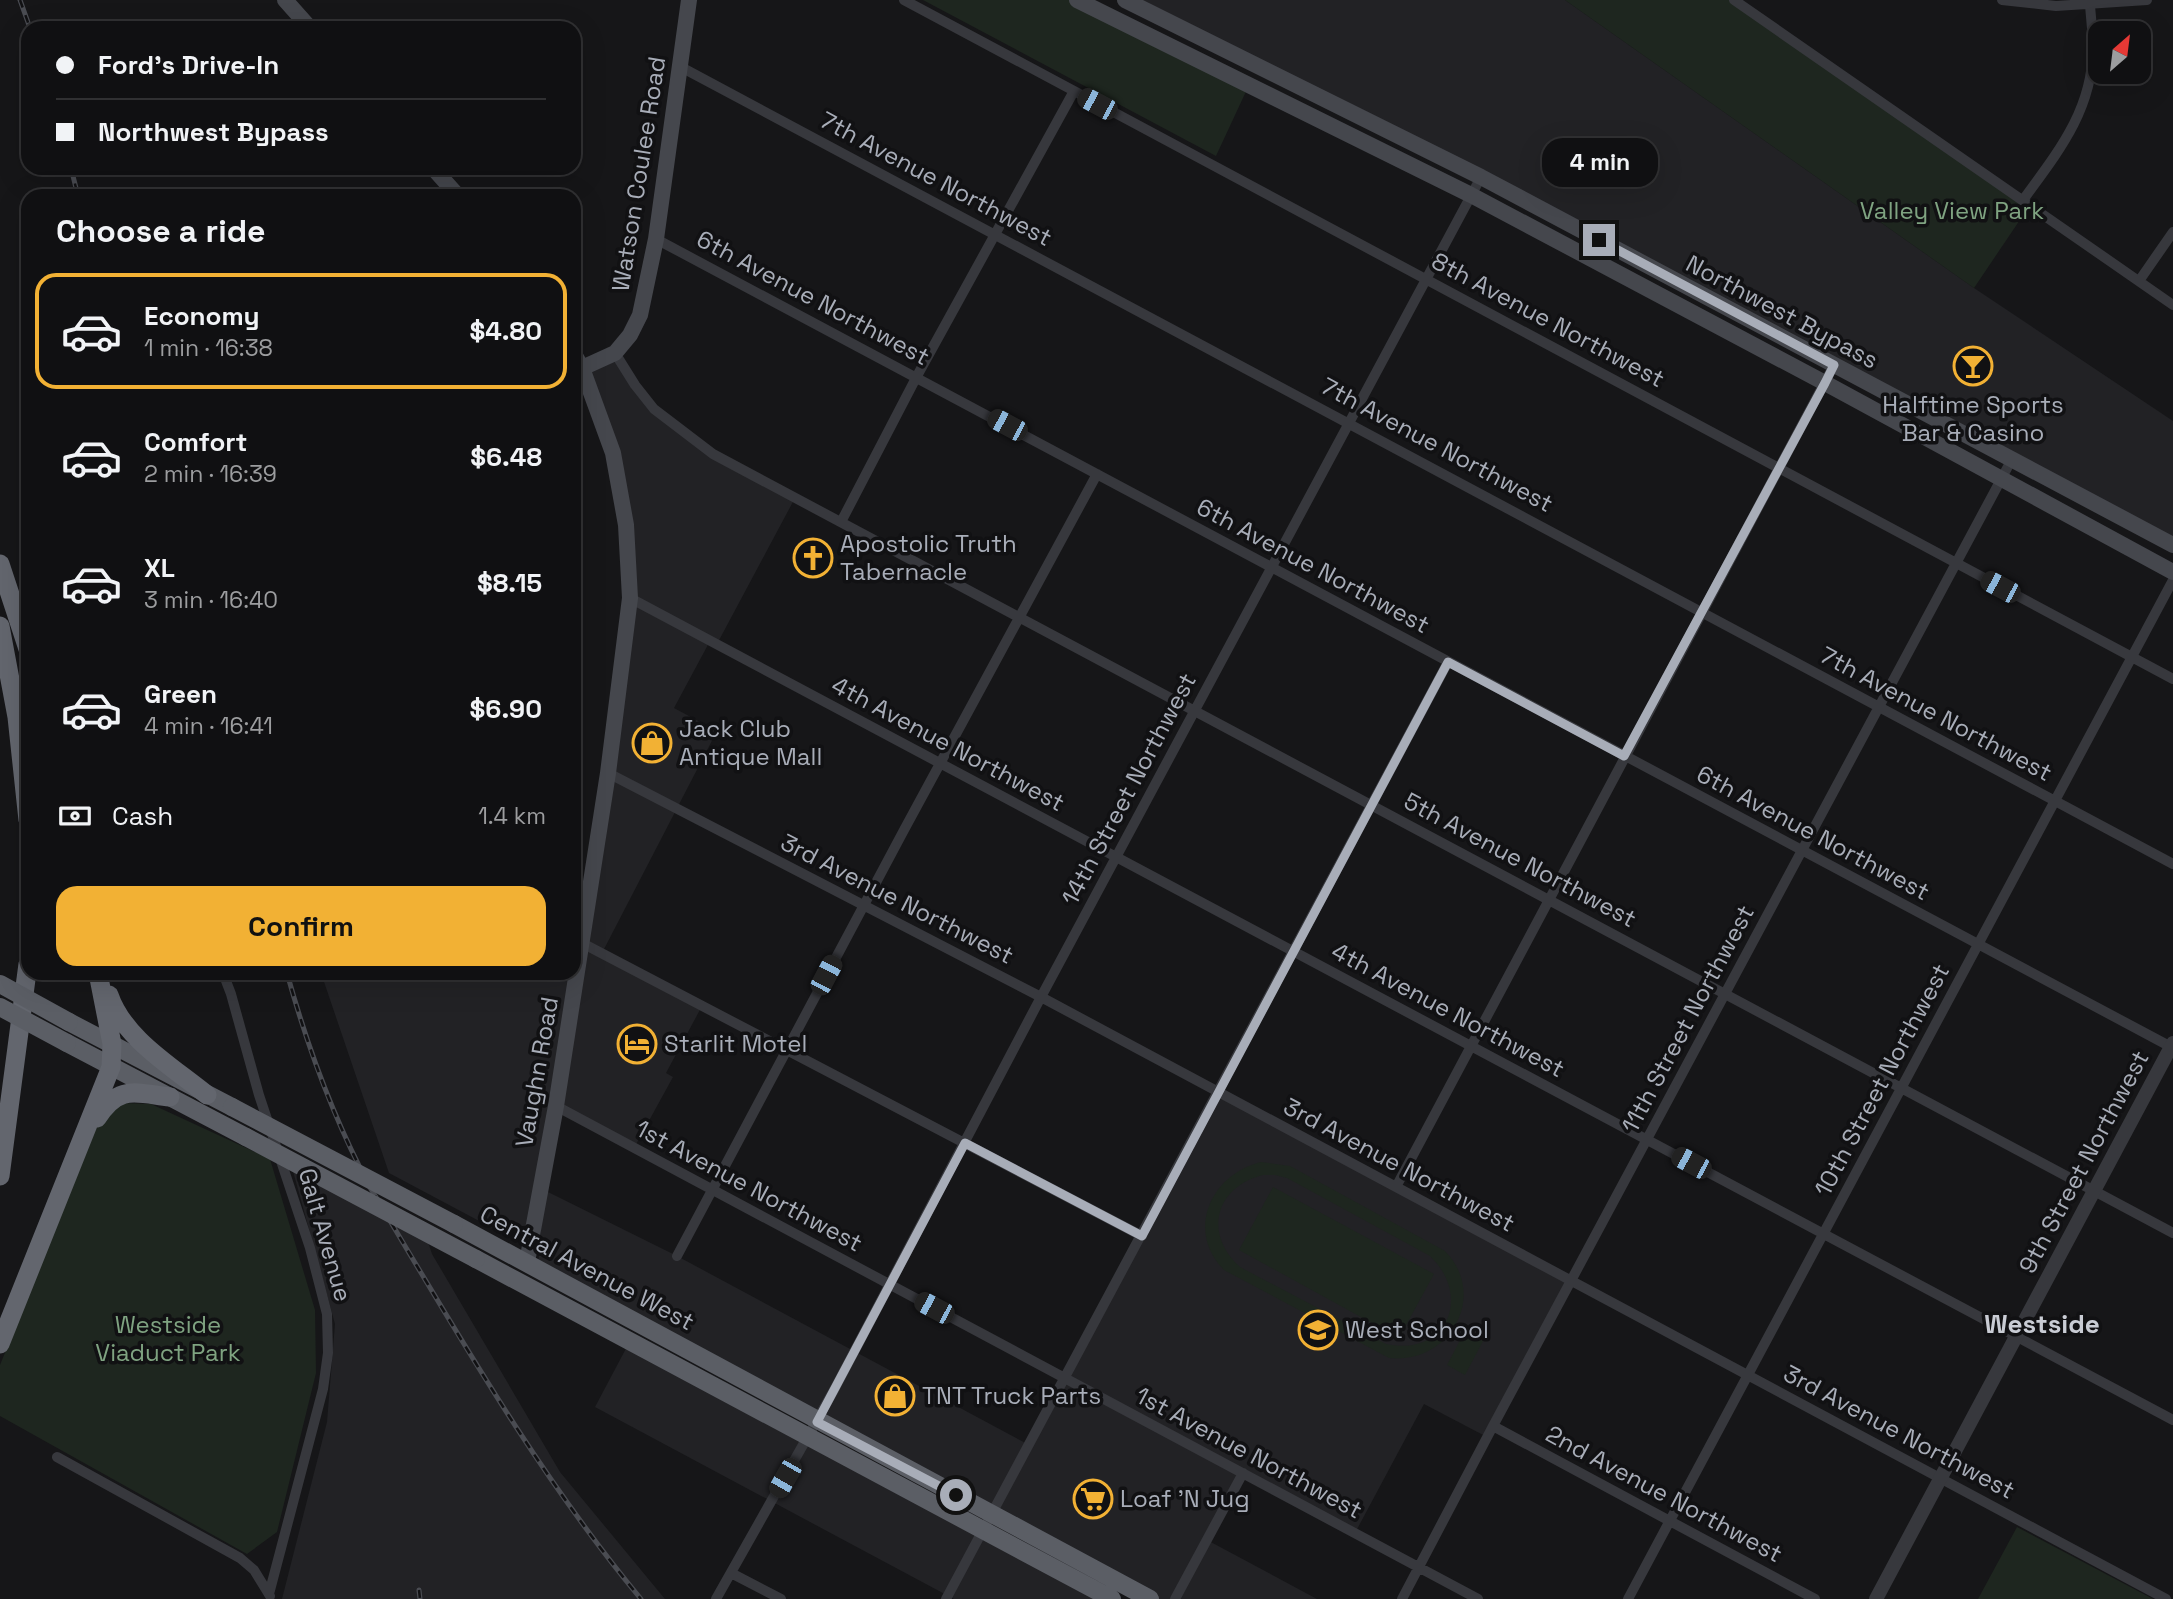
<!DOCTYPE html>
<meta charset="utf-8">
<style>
:root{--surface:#101012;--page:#19191b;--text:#f1f3f6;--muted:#9c9d9f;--line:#303032;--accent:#f2b134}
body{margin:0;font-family:"Space Grotesk",sans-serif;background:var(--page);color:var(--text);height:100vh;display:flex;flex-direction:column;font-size:26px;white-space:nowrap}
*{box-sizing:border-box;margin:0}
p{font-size:23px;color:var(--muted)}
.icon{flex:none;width:38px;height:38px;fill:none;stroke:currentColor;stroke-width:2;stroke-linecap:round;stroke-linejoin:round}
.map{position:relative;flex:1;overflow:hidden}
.drawer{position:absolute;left:21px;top:189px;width:560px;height:791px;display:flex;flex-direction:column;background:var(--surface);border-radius:21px;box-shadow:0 7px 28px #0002,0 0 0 2px var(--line)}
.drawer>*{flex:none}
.top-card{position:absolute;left:21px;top:21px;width:560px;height:154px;border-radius:21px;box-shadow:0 7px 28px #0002,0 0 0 2px var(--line);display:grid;align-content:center;height:154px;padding:0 35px;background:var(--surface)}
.needle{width:46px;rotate:28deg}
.tools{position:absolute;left:2088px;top:21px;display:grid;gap:14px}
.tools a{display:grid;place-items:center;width:63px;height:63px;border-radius:14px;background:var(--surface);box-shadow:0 7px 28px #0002,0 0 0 2px var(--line);font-size:35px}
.end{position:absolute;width:32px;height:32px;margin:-16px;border:9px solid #a8adb8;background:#111;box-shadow:0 0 0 4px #111}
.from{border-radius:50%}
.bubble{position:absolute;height:49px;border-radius:21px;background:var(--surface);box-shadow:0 7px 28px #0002,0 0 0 2px var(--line);font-size:23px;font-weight:700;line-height:49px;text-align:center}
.car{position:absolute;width:21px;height:42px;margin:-21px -10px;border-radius:9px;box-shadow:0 0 5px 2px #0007;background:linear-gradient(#222 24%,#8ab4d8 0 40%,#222 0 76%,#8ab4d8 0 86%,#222 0)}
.top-card b{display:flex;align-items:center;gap:24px;height:66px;font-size:26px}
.top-card b+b{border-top:2px solid var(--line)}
.top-card i{width:18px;height:18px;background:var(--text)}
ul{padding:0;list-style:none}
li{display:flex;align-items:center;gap:21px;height:116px;margin:0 14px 10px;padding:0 21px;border:4px solid transparent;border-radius:21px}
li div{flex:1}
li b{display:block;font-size:26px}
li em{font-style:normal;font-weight:700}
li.current{border-color:var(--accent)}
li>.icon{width:63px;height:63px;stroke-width:1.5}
h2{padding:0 35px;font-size:32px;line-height:84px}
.pay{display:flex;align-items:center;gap:18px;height:77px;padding:0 35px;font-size:26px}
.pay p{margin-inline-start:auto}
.button{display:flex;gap:14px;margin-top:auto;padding:14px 35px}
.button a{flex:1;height:80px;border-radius:21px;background:var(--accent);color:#111;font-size:28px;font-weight:700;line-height:80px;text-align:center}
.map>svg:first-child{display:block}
.built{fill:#222225}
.green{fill:#1e261f;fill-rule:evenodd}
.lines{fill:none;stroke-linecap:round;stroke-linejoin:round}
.minor{stroke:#37383d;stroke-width:10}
.tertiary{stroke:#37383d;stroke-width:14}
.secondary{stroke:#45474d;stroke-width:16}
.trunk{stroke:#5b5e65;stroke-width:18}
.motorway{stroke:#63666e;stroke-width:19}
.rail-casing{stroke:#4a4c52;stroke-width:5}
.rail{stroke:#111113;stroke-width:2.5;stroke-dasharray:8;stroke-linecap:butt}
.trunk-bridge{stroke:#5b5e65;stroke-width:18}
.route{stroke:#a8adb8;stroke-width:9}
.labels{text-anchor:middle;stroke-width:7;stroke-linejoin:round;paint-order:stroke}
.street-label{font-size:24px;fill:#a8adb8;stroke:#111113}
.park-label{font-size:24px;fill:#7fa381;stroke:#111113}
.poi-label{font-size:24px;fill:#a8adb8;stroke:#111113;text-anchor:start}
.neighbourhood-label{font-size:26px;font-weight:bold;fill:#c9ccd4;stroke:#111113}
</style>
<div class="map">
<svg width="2173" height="1599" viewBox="0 0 2173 1599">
<rect width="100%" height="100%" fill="#161618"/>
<path class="built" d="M 1132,0 L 1565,0 L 1974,288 L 2173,421 L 2173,545 Z
M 615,353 L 635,385 L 685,434 L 795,498 L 717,644 L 710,641 L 674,708 L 717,731 L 602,953 L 702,1006 L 666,1073 L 673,1077 L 634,1148 L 556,1106 L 544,1190 L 677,1256 L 1029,1445 L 1219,1092 L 1571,1281 L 1487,1437 L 1424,1404 L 1355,1533 L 1243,1473 L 1207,1540 L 1317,1599 L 1150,1599 L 538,1268 L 543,1194 L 534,1224 L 498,1231 L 389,1173 L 321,973 L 574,973 L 630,598 L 626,525 L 582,368 Z
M 293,1171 L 428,1242 L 432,1254 L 560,1472 L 665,1599 L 282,1599 L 327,1422 L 335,1324 Z
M 630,1341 L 1112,1599 L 954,1599 L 595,1407 Z"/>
<path class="green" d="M 923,0 L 1069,0 L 1249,85 L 1216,156 Z
M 1565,0 L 1734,0 L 2030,205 L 1974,288 Z
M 120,1103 L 151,1104 L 270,1159 L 315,1310 L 316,1373 L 277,1532 L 247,1554 L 0,1416 L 0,1365 L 100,1119 Z
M 1261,1162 L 1290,1166 L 1445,1251 C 1489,1296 1449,1365 1389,1358 L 1224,1270 C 1185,1231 1211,1174 1261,1162 ZM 1263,1175 L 1275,1175 L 1287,1178 L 1430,1256 C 1473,1297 1446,1357 1386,1344 L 1240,1267 C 1203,1234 1215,1187 1263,1175 Z
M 1273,1187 L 1434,1274 L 1399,1338 L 1239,1250 Z
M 1465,1331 L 1483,1341 L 1465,1375 L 1447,1365 Z
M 2017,1527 L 2153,1599 L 1978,1599 Z"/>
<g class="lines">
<path class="minor" d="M 904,0 L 2173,679
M 1734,0 L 2173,305
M 2002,0 L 2056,6 L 2147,0
M 679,66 L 2173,864
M 2023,200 C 2058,152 2092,111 2093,49 C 2093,34 2091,19 2090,5
M 656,239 L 2173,1048
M 2139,281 L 2173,232
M 615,353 L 635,385 L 654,409 L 713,454 L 2173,1233
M 841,522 L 917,376 L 1074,91
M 630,598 L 2173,1420
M 608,773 L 1041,997 L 2166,1599
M 582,943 L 1142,1236
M 223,973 L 231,994 L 259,1095 L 310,1248 L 327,1314 L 328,1353 L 323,1389 L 269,1594
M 556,1106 L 1478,1599
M 1396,1187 L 1834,365
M 677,1256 L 904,830 L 1097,474
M 1493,1426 L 1815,1599
M 57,1457 L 240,1558 L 254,1570 L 270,1596
M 731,1573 L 781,1599
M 716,1599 L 834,1390 L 1041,997 L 1481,177
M 946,1599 L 1448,662
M 1175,1599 L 1243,1473
M 1402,1599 L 1493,1426 L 2012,459
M 1628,1599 L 2173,580"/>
<path class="tertiary" d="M 1876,1599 L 2173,1043"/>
<path class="secondary" d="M 285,0 L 310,28
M 1077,0 L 1471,195 L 1825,383 L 2173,572
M 1125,0 L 1481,177 L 2173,545
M 433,168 L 458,196
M 582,368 L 615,353 L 630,335 L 640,315 L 656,239 L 689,0
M 527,1262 L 556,1106 L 608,773 L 630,598 L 626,525 L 613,453 L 582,368 L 574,354"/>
<path class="trunk" d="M 69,1022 L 232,1107
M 67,1043 L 246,1137
M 454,1224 L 1150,1599
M 476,1259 L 1112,1599"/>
<path class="motorway" d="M 0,564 L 28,649
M 0,626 L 17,717 L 28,820
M 109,995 C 124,1039 173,1067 207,1095
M 97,1118 C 119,1084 135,1093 170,1097
M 0,1176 L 28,964
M 0,1344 L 111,1067 L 112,1044 L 98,973"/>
<defs>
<path id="rail" d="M 20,0 L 30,28
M 71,168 L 78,196
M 287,973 C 308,1049 334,1120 371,1189 C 455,1329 537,1474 641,1599
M 419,1590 L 420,1599"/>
</defs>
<use href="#rail" class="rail-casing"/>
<use href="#rail" class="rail"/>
<path class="trunk-bridge" d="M 0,984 L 69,1022
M 0,1007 L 67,1043
M 232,1107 L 454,1224
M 246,1137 L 476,1259"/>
</g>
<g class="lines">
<path class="route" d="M 956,1495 L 817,1422 L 965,1143 L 1142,1236 L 1448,662 L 1624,756 L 1825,383 L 1834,365 L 1599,240"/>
</g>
<defs>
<symbol id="bar-ring" viewBox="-11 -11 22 22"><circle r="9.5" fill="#111113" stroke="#f2b134" stroke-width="1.5"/><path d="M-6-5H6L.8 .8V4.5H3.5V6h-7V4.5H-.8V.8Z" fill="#f2b134"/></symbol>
<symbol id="church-ring" viewBox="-11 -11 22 22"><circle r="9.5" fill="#111113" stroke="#f2b134" stroke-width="1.5"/><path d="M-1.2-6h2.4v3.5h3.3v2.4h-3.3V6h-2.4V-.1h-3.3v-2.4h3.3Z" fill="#f2b134"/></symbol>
<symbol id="shop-ring" viewBox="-11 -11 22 22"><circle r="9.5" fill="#111113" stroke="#f2b134" stroke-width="1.5"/><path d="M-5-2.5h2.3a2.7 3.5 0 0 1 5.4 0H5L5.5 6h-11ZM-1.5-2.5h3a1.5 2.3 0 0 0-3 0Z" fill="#f2b134"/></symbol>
<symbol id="hotel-ring" viewBox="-11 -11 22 22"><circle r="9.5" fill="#111113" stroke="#f2b134" stroke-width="1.5"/><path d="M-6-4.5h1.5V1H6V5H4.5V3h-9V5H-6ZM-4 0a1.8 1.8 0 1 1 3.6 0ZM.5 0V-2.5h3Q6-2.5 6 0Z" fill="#f2b134"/></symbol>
<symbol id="school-ring" viewBox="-11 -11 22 22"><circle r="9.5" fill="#111113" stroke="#f2b134" stroke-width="1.5"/><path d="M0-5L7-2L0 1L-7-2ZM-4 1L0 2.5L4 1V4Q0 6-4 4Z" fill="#f2b134"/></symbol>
<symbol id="supermarket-ring" viewBox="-11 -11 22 22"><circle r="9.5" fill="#111113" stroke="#f2b134" stroke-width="1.5"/><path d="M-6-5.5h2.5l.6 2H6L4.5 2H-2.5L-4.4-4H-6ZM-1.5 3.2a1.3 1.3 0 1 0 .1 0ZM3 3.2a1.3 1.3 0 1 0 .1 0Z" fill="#f2b134"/></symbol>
</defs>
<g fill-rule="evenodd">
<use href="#bar-ring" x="1951" y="344" width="44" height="44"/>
<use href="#church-ring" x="791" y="536" width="44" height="44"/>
<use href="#shop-ring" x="630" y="721" width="44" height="44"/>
<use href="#hotel-ring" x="615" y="1022" width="44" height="44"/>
<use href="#school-ring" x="1296" y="1308" width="44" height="44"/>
<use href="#shop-ring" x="873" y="1374" width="44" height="44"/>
<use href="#supermarket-ring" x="1071" y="1477" width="44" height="44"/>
</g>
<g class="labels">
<g class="street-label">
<text transform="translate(639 174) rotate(-81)" y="8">Watson Coulee Road</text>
<text transform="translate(936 179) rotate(28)" y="8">7th Avenue Northwest</text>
<text transform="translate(813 298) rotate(28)" y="8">6th Avenue Northwest</text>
<text transform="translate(1782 312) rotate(28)" y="8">Northwest Bypass</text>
<text transform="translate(1548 320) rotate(28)" y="8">8th Avenue Northwest</text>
<text transform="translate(1437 445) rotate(28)" y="8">7th Avenue Northwest</text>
<text transform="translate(1313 566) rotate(28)" y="8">6th Avenue Northwest</text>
<text transform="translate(1936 714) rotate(28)" y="8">7th Avenue Northwest</text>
<text transform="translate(948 744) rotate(28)" y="8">4th Avenue Northwest</text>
<text transform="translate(1129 789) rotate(-62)" y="8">14th Street Northwest</text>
<text transform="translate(1813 833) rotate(28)" y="8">6th Avenue Northwest</text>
<text transform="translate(1520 860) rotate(28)" y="8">5th Avenue Northwest</text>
<text transform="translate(897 899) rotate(27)" y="8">3rd Avenue Northwest</text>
<text transform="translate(1448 1010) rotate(28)" y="8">4th Avenue Northwest</text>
<text transform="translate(1688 1019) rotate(-62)" y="8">11th Street Northwest</text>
<text transform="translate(537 1072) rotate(-80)" y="8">Vaughn Road</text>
<text transform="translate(1882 1080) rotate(-62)" y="8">10th Street Northwest</text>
<text transform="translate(2084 1162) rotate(-62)" y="8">9th Street Northwest</text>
<text transform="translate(1399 1165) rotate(28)" y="8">3rd Avenue Northwest</text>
<text transform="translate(749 1186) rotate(28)" y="8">1st Avenue Northwest</text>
<text transform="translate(325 1235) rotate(74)" y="8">Galt Avenue</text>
<text transform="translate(587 1268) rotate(28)" y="8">Central Avenue West</text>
<text transform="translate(1899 1432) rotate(28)" y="8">3rd Avenue Northwest</text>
<text transform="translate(1249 1453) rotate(28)" y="8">1st Avenue Northwest</text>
<text transform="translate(1664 1494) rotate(28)" y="8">2nd Avenue Northwest</text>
</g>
<g class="park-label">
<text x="1952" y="219">Valley View Park</text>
<text x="168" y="1333">Westside<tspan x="168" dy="28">Viaduct Park</tspan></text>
</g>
<g class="poi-label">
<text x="1973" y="413" text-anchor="middle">Halftime Sports<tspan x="1973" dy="28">Bar &amp; Casino</tspan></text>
<text x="840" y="552">Apostolic Truth<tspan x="840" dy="28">Tabernacle</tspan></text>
<text x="679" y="737">Jack Club<tspan x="679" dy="28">Antique Mall</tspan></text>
<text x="664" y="1052">Starlit Motel</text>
<text x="1345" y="1338">West School</text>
<text x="922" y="1404">TNT Truck Parts</text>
<text x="1120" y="1507">Loaf 'N Jug</text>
</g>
<g class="neighbourhood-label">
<text x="2042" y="1333">Westside</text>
</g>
</g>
</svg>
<div class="tools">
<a><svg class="needle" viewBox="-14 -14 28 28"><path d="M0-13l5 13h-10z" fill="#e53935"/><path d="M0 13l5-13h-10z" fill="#9c9d9f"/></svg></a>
</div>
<i class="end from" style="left:956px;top:1495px"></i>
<i class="end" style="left:1599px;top:240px"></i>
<div class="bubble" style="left:1542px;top:138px;width:116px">4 min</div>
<i class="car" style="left:1097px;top:104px;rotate:298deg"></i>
<i class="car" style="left:1007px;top:425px;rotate:298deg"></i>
<i class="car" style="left:2000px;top:587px;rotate:298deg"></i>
<i class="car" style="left:826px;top:975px;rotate:28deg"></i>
<i class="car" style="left:1691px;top:1163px;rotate:298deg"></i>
<i class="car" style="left:934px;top:1308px;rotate:298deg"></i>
<i class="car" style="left:785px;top:1478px;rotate:210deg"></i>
<div class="top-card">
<b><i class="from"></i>Ford's Drive-In</b>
<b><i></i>Northwest Bypass</b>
</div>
<section class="drawer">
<h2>Choose a ride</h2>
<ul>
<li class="current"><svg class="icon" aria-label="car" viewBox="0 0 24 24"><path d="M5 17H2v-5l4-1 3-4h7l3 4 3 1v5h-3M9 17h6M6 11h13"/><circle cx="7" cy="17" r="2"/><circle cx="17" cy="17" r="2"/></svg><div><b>Economy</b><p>1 min · 16:38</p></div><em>$4.80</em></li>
<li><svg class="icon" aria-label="car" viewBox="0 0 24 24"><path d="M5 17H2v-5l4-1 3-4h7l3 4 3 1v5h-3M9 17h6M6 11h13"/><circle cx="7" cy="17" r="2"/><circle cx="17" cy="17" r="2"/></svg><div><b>Comfort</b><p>2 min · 16:39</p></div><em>$6.48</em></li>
<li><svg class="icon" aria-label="car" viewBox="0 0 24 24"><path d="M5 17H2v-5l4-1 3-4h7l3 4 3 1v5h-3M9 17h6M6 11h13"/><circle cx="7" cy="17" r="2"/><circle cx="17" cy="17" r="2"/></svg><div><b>XL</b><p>3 min · 16:40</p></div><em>$8.15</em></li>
<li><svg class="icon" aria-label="car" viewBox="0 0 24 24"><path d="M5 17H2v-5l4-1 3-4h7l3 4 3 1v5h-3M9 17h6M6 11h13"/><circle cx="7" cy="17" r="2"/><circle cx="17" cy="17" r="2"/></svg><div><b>Green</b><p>4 min · 16:41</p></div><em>$6.90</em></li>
</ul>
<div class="pay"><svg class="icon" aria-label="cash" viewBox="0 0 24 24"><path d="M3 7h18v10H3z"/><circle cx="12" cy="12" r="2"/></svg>Cash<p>1.4 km</p></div>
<div class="button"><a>Confirm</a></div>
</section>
</div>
